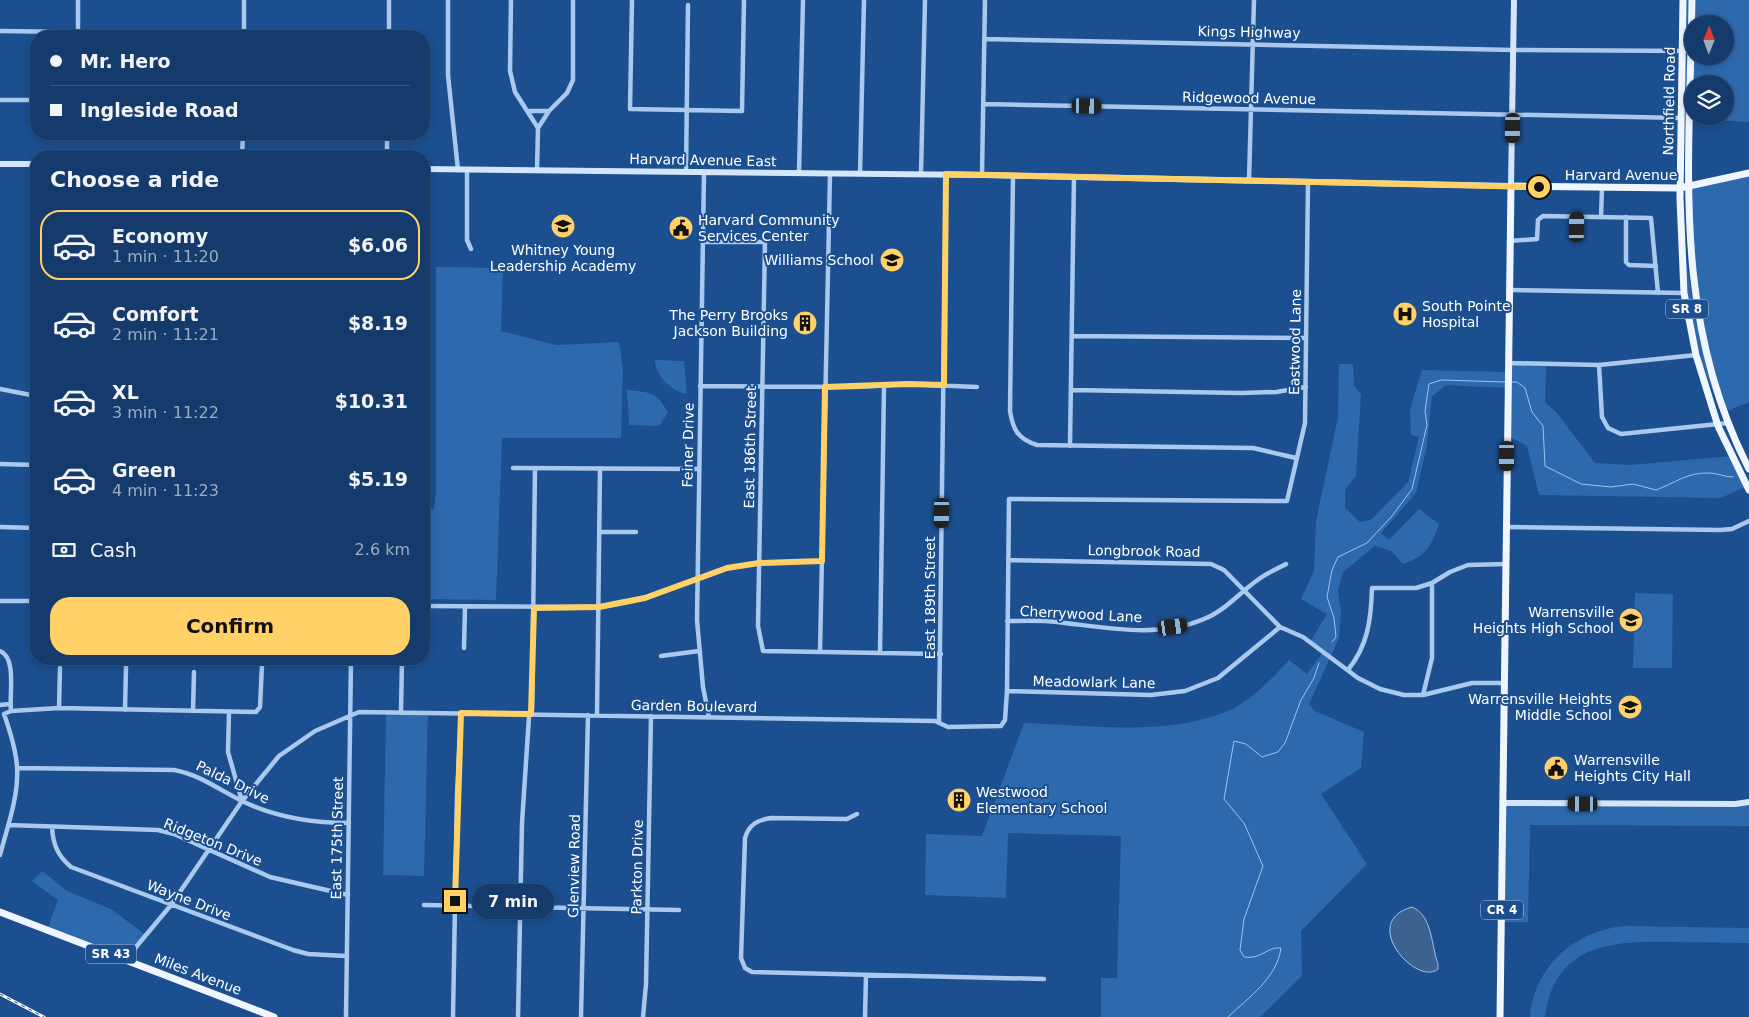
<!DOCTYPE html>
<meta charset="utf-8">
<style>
:root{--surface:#143b6b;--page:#214673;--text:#f1f3f6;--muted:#9dadc1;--line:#33557e;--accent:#ffd166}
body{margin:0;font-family:"DejaVu Sans",sans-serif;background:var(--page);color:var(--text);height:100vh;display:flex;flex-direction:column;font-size:19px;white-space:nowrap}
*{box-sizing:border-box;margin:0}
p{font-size:16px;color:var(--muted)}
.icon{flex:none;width:28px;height:28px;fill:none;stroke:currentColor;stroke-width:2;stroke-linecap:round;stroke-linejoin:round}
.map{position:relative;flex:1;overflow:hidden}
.side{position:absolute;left:30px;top:150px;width:400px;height:515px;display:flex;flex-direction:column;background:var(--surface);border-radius:20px;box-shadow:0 2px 8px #0003,0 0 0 1px var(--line)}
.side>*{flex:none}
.hud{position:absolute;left:30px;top:30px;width:400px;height:110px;border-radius:20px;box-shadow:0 2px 8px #0003,0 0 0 1px var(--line);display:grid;align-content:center;height:110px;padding:0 20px;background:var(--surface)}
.needle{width:32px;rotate:1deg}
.controls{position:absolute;left:1684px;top:15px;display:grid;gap:10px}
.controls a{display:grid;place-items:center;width:50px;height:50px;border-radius:50%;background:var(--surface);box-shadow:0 2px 8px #0003,0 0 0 1px var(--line);font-size:25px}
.end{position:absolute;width:22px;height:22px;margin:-11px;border:6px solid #ffd166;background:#111;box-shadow:0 0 0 2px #111}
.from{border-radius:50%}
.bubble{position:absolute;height:35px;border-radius:18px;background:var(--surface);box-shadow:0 2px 8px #0003,0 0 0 1px var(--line);font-size:16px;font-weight:600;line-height:35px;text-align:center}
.car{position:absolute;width:15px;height:30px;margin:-15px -8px;border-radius:6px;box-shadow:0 0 4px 1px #0007;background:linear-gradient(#222 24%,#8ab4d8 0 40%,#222 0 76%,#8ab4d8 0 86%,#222 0)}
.hud b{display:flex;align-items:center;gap:18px;height:48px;font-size:19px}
.hud b+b{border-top:1px solid var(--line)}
.hud i{width:12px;height:12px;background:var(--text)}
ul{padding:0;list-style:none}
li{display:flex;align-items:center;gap:15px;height:70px;margin:0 10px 8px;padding:0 10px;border:2px solid transparent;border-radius:20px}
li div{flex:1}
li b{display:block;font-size:19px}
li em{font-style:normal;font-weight:600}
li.on{border-color:var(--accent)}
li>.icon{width:45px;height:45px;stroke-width:1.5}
h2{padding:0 20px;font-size:22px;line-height:60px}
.pay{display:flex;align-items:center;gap:12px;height:55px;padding:0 20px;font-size:19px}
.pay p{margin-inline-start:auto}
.primary-button{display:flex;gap:10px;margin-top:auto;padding:10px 20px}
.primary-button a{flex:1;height:58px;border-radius:20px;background:var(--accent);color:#111;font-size:20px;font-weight:600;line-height:58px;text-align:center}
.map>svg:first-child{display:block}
.green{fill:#2e69ad;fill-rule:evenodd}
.water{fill:#3c6290;stroke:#9cc4f0}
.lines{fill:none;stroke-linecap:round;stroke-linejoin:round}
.stream{stroke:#9cc4f0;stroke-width:1}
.street{stroke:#a9c9ee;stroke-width:4.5}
.secondary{stroke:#d6e6fa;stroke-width:6}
.primary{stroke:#f0f6ff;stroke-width:7}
.rail-casing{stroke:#fff;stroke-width:3}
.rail{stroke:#1b4f8f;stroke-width:1;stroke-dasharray:4;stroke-linecap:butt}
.route{stroke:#ffd166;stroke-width:6}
.labels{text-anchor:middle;stroke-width:4;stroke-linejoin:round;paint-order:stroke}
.shield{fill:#1b4f8f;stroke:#bbcadd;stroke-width:1}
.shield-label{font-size:12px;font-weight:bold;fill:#fff}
.street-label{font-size:14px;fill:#fff;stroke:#1b4f8f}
.poi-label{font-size:14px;fill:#fff;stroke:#1b4f8f;text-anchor:start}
</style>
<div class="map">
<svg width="1749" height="1017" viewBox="0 0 1749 1017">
<rect width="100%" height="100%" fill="#1b4f8f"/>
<path class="green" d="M 1685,0 L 1689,0 L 1692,56 L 1725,56 L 1725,24 L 1696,24 L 1696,0 L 1749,0 L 1749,122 L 1690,119 L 1689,43 L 1685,43 ZM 1692,84 L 1725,84 L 1725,116 L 1692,116 Z
M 1685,56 L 1688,57 L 1686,188 Z
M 1749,173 L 1749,402 L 1724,412 L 1698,315 L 1689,188 Z
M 1683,198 L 1685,250 L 1695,318 L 1708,370 L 1721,413 L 1702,363 L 1689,301 L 1683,240 Z
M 436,267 L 503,268 L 501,331 L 556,345 L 619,342 L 623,369 L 621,438 L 502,438 L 496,600 L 424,599 L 424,509 L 434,509 L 436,492 Z
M 655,360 L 684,361 L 687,394 C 672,392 655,376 655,360 Z
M 1508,363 L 1546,364 L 1545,402 L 1557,413 L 1595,463 L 1630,465 L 1732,456 L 1747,486 L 1721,498 L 1539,495 L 1527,446 L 1508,436 L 1508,388 L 1446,385 L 1432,396 L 1427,445 L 1416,493 L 1381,533 L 1389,540 L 1419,509 L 1439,524 C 1432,546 1425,557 1403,564 L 1391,551 L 1375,546 L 1343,572 L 1338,590 L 1341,613 L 1339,638 L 1309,704 L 1315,711 L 1364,732 L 1361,768 L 1321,794 L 1367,864 L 1301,931 L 1302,976 L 1260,1017 L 1101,1017 L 1101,978 L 1117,978 L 1121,836 L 1008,833 L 1006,898 L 925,895 L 926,834 L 982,836 L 1024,723 C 1091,725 1164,737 1228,711 C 1248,703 1274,677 1289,660 L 1307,674 L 1323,652 L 1310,642 L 1327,614 L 1301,599 L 1314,571 L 1316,521 L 1338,417 L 1339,364 L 1353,364 L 1354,386 L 1361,394 L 1356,476 L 1345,490 L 1345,508 L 1360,522 L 1371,520 L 1408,482 L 1419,437 L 1411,435 L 1410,409 L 1422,370 L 1508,372 Z
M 627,390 C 649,392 658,392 668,413 L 659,426 L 629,425 Z
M 1635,593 L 1673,594 L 1672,668 L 1633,668 Z
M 386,712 L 428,712 L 424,876 L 383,875 Z
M 1749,802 L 1749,826 L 1530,825 L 1528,922 L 1502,922 L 1503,803 Z
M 42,871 L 67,891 L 111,909 L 146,935 L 126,959 L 47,930 L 58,900 L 32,881 Z
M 1625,926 L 1749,928 L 1749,943 C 1724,943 1698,942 1673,942 C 1613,941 1555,943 1545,1017 L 1530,1017 C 1534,966 1576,930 1625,926 Z"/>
<path class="water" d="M 1412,907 C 1433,916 1431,946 1438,964 L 1438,969 C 1417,987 1358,922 1412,907 Z"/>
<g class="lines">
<path class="stream" d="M 1512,382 L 1517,382 L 1525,388 L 1532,412 L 1543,426 L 1545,466 L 1581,484 L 1611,487 L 1633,484 L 1656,490 C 1675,483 1688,472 1709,473 C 1718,473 1724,477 1733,477
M 1332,642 L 1336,637 L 1334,618 L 1327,597 L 1332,570 L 1338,557 L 1367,543 L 1392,516 L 1412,489 L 1427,425 L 1425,411 L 1429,384 L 1441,380 L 1505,382
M 1228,1017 C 1249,997 1277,978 1281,948 C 1268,946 1261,960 1244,957 L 1240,950 L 1244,919 L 1263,866 L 1244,823 L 1224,799 L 1234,741 L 1246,744 L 1262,757 L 1278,752 L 1285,743 L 1301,700 L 1314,678 L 1319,663"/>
<path class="street" d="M 448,0 L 448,75 L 458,170
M 511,0 L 510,71 L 515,92 L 538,128 L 537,170
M 632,0 L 630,109 L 742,111 L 744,0
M 0,31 L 377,36
M 78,36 L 78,0
M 244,36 L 244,0
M 389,36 L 389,0
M 984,39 L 1514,50 L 1691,51
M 0,100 L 36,100
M 984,104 L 1681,118
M 527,111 L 549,111
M 538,128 L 549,111 L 567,93 L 573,80 L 573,0
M 242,156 L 243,134
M 387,156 L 387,134
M 467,170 L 467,240 L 471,249
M 686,172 L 688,5
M 704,172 L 697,620 L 703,687 L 709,717
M 799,173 L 803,0
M 860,174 L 864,0
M 921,174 L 925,0
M 982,175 L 985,0
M 1013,175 L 1010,411 C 1013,430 1018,439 1037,445 L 1253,448 L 1296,458
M 1249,181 L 1254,0
M 1601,217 L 1602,188
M 1626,217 L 1626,262 L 1629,265 L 1656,266
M 1577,238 L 1578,217
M 1509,241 L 1537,239 L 1538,220 L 1543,216 L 1651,218 L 1658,293
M 703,242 L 765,242 L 758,626 L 763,651 L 941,654
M 1509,290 L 1684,293
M 1072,336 L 1306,338
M 1508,363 L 1599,365 L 1696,355
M 1599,365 L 1602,417 L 1608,428 L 1621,434 L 1728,423
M 700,386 L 854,387 L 907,384 L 977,387
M 0,389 L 36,396
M 1071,390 L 1241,393 L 1276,392 L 1306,387
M 1070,446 L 1074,177
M 0,464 L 36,465
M 513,468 L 699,469
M 0,527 L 36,528
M 1507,527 L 1720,530 L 1732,529 L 1749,521
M 601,532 L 636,532
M 1008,560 L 1211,564 L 1224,570 L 1280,627 L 1303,637 L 1358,678 L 1380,689 L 1404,695 L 1423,695 L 1472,683 L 1504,683
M 0,601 L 36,601
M 424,606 L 599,607 L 645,598 L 727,568 L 759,563 L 822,561
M 1007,621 C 1023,621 1040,620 1057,622 C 1104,627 1158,639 1204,619 C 1225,611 1240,592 1259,579 C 1267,573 1277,569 1286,564
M 464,648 L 465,607
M 0,651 C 17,657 9,696 11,711
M 820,652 L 830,174
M 880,653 L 884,386
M 661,656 L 699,651
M 1348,670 C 1368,645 1371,620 1372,588 L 1416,588 L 1432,583 L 1450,572 L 1468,565 L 1506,564
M 1007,691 L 1151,695 L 1185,691 L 1218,678 L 1280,627
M 1423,695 L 1432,658 L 1432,583
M 0,705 L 10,704
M 59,708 L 60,668
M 125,710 L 126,667
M 193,711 L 194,672
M 229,712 L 228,752 L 242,801
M 401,712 L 402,659
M 597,715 L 600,469
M 939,722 L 946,175
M 17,768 L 174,770 C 201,775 219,790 244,802 C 278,818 312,823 349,823
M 857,814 L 847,819 L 771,818 C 758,820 749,824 745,838 L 741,958 L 745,968 L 752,972 L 1044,979
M 8,825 L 158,830 L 174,834 L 270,877 L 348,895
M 52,827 C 53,845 58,856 71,867 L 293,950 L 308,954 L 346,956
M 0,855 C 7,828 19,796 17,767 C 16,749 10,731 4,714 L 11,711 L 59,708 L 256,712 L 260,707 L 262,665
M 424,905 L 679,910
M 126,959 L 171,905 L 242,801 L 279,756 L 315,731 L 359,712 L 935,721 L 948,727 L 1001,726 L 1005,720 L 1007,691 L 1009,499 L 1287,501 L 1305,423 L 1308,182
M 346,1017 L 351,659
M 453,1017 L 457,794 L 461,713
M 518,1017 L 522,823 L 529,717 L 532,710 L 535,468
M 581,1017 L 588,715
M 643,1017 L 646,984 L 651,716
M 865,1017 L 866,975"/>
<path class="secondary" d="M 0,164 L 36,164
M 424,169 L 982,175 L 1511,186 L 1514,0
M 1503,803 L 1735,804 L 1749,802"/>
<path class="primary" d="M 1683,0 L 1680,198 L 1684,293 L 1696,355 L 1718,426 L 1749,490
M 1692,0 C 1690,163 1671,318 1749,469
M 0,912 L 274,1017
M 1500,1017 L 1511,186 L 1680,188 L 1749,173"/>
<defs>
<path id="rail" d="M 0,994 L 44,1017"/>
</defs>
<use href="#rail" class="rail-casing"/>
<use href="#rail" class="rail"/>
</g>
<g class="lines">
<path class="route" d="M 455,901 L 461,713 L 531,714 L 534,608 L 599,607 L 645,598 L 727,568 L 759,563 L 822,561 L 825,387 L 908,384 L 944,385 L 946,174 L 1539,187"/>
</g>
<defs>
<symbol id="school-disc" viewBox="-11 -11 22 22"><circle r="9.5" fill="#ffd166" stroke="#1b4f8f"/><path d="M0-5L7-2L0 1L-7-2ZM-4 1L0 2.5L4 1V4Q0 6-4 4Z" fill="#111"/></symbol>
<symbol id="civic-disc" viewBox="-11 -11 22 22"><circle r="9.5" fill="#ffd166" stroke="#1b4f8f"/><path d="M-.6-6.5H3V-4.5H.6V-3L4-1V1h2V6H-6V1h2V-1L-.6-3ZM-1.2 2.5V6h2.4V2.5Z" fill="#111"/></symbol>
<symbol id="hospital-disc" viewBox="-11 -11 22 22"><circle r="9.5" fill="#ffd166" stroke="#1b4f8f"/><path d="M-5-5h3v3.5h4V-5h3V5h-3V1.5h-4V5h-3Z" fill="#111"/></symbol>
<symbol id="building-disc" viewBox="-11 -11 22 22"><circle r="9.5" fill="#ffd166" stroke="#1b4f8f"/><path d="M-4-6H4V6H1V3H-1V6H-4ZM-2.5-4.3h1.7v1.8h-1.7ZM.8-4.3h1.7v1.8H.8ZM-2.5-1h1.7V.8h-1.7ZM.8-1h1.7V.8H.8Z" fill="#111"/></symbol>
</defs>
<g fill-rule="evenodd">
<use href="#school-disc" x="549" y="212" width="28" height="28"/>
<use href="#civic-disc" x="667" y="214" width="28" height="28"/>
<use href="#school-disc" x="878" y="246" width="28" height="28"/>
<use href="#hospital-disc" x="1391" y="300" width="28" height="28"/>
<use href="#building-disc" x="791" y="309" width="28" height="28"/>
<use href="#school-disc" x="1617" y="606" width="28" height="28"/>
<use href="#school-disc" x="1616" y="693" width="28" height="28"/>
<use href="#civic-disc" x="1542" y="754" width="28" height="28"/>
<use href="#building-disc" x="945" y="786" width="28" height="28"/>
</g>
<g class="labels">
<g class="shield">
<rect x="1666" y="299.5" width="42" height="19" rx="4"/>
<rect x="1481" y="900.5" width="42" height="19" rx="4"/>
<rect x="86" y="944.5" width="50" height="19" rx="4"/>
</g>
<g class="shield-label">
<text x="1687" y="313">SR 8</text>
<text x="1502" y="914">CR 4</text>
<text x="111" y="958">SR 43</text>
</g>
<g class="street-label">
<text transform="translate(1249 32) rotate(1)" y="5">Kings Highway</text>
<text transform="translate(1249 98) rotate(1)" y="5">Ridgewood Avenue</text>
<text transform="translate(1669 101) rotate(-89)" y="5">Northfield Road</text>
<text transform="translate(703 160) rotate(1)" y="5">Harvard Avenue East</text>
<text x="1621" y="180">Harvard Avenue</text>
<text transform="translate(1295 342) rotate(-89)" y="5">Eastwood Lane</text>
<text transform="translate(688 445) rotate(-89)" y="5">Feiner Drive</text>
<text transform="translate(750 447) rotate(-89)" y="5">East 186th Street</text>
<text transform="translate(1144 551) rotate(1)" y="5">Longbrook Road</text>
<text transform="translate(930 598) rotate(-90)" y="5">East 189th Street</text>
<text transform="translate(1081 614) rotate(3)" y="5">Cherrywood Lane</text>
<text transform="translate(1094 682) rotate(1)" y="5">Meadowlark Lane</text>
<text transform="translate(694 706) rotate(1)" y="5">Garden Boulevard</text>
<text transform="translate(233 782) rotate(26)" y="5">Palda Drive</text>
<text transform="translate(337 838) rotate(-89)" y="5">East 175th Street</text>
<text transform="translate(213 842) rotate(22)" y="5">Ridgeton Drive</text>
<text transform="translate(574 866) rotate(-89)" y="5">Glenview Road</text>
<text transform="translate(637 867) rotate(-89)" y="5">Parkton Drive</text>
<text transform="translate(189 900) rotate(21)" y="5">Wayne Drive</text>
<text transform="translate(198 974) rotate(21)" y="5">Miles Avenue</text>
</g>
<g class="poi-label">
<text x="698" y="225">Harvard Community<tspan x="698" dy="16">Services Center</tspan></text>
<text x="563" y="255" text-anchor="middle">Whitney Young<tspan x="563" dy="16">Leadership Academy</tspan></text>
<text x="874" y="265" text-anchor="end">Williams School</text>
<text x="1422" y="311">South Pointe<tspan x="1422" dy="16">Hospital</tspan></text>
<text x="788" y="320" text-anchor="end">The Perry Brooks<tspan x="788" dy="16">Jackson Building</tspan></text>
<text x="1614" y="617" text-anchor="end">Warrensville<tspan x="1614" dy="16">Heights High School</tspan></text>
<text x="1612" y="704" text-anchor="end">Warrensville Heights<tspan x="1612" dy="16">Middle School</tspan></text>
<text x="1574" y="765">Warrensville<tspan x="1574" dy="16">Heights City Hall</tspan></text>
<text x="976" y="797">Westwood<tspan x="976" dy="16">Elementary School</tspan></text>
</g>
</g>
</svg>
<div class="controls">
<a><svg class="needle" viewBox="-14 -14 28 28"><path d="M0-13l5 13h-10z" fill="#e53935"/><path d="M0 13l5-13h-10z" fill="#9dadc1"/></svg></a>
<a><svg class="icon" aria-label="layers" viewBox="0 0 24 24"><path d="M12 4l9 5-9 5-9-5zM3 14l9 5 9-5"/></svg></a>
</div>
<i class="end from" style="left:1539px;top:187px"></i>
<i class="end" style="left:455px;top:901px"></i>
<div class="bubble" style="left:472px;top:884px;width:82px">7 min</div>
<i class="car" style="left:1087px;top:106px;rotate:91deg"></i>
<i class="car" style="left:1513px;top:128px;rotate:181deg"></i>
<i class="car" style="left:1577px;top:227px;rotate:1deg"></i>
<i class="car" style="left:1507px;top:456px;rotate:180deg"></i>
<i class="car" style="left:942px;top:513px;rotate:181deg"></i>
<i class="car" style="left:1173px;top:627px;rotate:82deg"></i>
<i class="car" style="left:1583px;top:804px;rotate:270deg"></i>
<div class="hud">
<b><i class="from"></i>Mr. Hero</b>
<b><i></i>Ingleside Road</b>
</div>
<section class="side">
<h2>Choose a ride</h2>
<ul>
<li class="on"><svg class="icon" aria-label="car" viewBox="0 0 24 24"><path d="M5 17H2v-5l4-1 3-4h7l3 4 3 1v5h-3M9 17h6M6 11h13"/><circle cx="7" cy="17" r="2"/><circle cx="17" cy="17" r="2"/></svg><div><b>Economy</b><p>1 min · 11:20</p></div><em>$6.06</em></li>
<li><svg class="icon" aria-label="car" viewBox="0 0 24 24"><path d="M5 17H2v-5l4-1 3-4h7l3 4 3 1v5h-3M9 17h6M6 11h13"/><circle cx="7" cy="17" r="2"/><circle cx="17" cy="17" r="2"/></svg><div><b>Comfort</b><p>2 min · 11:21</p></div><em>$8.19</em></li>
<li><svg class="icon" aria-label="car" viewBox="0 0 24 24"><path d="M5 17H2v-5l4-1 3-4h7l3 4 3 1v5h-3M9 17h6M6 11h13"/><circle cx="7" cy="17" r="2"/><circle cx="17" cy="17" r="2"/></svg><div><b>XL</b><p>3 min · 11:22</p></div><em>$10.31</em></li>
<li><svg class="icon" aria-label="car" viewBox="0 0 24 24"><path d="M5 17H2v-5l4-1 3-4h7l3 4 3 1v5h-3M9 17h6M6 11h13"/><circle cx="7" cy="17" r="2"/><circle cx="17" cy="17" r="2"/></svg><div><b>Green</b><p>4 min · 11:23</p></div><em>$5.19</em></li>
</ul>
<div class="pay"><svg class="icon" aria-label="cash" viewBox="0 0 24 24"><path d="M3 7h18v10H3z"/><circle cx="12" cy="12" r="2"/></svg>Cash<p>2.6 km</p></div>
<div class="primary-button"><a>Confirm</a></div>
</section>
</div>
